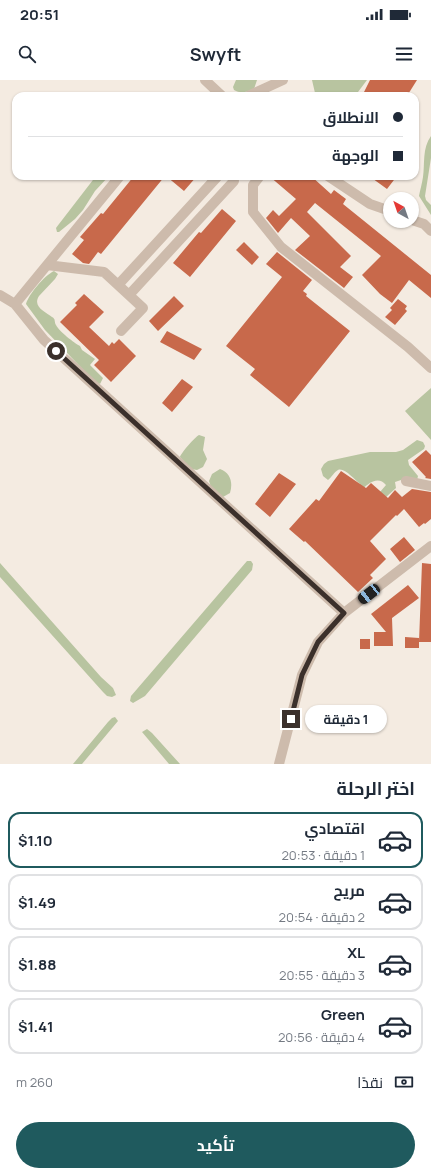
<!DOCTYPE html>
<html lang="ar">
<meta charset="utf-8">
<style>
:root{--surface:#fff;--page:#f6f6f7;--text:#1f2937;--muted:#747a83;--line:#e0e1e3;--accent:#1f5a5e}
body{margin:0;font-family:Manrope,Cairo,sans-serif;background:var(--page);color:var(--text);direction:rtl;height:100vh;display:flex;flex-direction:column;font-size:15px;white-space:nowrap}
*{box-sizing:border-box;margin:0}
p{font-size:13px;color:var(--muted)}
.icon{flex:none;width:22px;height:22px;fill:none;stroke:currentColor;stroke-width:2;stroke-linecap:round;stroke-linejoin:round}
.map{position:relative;height:684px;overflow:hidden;direction:ltr}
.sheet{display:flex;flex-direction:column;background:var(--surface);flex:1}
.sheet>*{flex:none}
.guide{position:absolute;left:12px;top:12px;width:407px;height:88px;border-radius:12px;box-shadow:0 1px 3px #0004;direction:rtl;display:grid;align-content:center;height:88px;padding:0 16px;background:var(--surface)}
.needle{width:26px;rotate:320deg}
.buttons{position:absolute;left:383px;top:112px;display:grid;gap:8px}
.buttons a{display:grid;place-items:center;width:36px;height:36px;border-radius:50%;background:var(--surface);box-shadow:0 1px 3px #0004;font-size:20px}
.end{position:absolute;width:18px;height:18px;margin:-9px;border:5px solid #3b302b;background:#fff;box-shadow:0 0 0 2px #fff}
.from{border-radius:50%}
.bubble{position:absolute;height:28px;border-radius:14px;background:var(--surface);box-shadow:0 1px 3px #0004;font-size:13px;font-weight:700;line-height:28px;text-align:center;direction:rtl}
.car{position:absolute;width:12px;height:24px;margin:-12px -6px;border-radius:5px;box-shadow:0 0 3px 1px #0007;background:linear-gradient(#222 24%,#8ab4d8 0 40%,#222 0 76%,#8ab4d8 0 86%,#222 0)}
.guide b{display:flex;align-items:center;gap:14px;height:38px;font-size:15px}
.guide b+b{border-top:1px solid var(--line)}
.guide i{width:10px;height:10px;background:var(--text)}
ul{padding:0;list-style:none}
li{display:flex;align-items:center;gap:12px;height:56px;margin:0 8px 6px;padding:0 8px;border:2px solid var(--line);border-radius:12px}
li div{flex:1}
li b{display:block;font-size:15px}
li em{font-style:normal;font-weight:700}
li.current{border-color:var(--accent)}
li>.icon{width:36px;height:36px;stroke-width:1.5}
h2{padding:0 16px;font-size:18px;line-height:48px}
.pay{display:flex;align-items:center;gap:10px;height:44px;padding:0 16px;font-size:15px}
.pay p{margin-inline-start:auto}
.cta{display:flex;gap:8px;margin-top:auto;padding:8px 16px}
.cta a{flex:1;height:46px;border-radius:24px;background:var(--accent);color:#fff;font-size:16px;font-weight:700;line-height:46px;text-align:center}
.status{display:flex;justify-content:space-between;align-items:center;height:28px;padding:0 20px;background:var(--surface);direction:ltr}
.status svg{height:11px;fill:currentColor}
header{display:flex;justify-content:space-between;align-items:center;height:52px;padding:0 16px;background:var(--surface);font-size:18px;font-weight:700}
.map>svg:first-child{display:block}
.green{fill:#b8c4a0}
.building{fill:#c8694b}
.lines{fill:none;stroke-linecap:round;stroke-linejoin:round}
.minor{stroke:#cdbbac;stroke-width:10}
.route{stroke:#3b302b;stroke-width:5}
</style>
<div class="status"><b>20:51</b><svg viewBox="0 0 49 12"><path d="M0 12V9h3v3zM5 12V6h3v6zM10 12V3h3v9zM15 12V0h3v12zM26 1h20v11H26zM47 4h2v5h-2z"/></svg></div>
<header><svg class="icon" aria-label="menu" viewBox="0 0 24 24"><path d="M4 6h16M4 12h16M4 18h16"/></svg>Swyft<svg class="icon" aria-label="search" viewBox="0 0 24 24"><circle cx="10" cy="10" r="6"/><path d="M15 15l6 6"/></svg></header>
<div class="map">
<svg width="431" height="684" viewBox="0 0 431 684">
<rect width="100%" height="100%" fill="#f4ebe1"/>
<path class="green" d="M 236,0 L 257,0 L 254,9 C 247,12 241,14 234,10 L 233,7 Z
M 312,0 L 367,0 L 355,16 L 314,16 L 315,13 Z
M 431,56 L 431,78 L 425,116 L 426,120 L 431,125 L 431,135 L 419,116 C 420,110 422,104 423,97 C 425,84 422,68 431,56 Z
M 96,96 L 109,96 L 95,111 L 83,130 L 75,139 L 59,152 L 57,152 L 56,148 L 59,144 Z
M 54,191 L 58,194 L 55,199 L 39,216 C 32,227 46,232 52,237 C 56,239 54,242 56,245 C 59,251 74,263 80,266 L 82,270 L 95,279 L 90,285 L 103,298 L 100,304 L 94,301 L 45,250 L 26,224 C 29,214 44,196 54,191 Z
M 431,308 L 431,360 L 405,331 Z
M 199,355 L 205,357 L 203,370 L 207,379 L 203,387 L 197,390 L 191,389 L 180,377 C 181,373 195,357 199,355 Z
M 417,360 L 423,362 L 425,366 L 424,369 L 408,380 L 409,385 L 418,396 L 417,400 L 404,399 L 395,402 L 396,408 L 385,418 L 380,412 L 386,405 C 378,395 367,404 361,411 L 360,404 C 355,400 344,387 338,390 C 334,392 332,397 328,400 L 323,396 L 321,389 L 324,384 L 328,381 L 370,372 L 396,372 L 403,370 Z
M 220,389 C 231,393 233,403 230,413 L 223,417 L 211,407 L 209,401 L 212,394 Z
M 247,481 L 251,481 L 253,484 L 252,490 L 145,616 L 133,623 L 130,621 L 131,616 Z
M 0,483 L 101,597 L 113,608 L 116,615 L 112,617 L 107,616 L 103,612 L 0,497 Z
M 115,637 L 118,641 L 82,684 L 73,684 L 108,642 L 112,638 Z
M 147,649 L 152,653 L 180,684 L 169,684 L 142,652 Z"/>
<path class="building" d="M 370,0 L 417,0 L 407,16 L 371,16 L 364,12 Z
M 134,96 L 165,96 L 101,174 L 98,172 L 89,184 L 83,183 L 72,174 L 84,160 L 80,157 L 101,133 L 103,134 Z
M 166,96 L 197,96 L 184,111 Z
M 269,96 L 311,96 L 331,114 L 334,110 L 346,119 L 343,124 L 431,195 L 431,218 L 409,200 L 392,223 L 380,214 L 362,195 L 381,176 L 315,123 L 307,132 L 351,176 L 340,187 L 353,197 L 344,208 L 295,170 L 310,156 L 291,138 L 278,153 L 266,138 L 273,130 L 279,136 L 296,119 Z
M 369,96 L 397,96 L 387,109 Z
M 222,129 L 236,141 L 190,197 L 173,183 L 199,152 L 201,153 Z
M 244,162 L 259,177 L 252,185 L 236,170 Z
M 277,172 L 312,200 L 303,211 L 307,214 L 306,216 L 350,251 L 289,327 L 250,295 L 255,289 L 226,266 L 282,197 L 266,184 Z
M 84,214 L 104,232 L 89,247 L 109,266 L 112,262 L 114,264 L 119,259 L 136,276 L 111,302 L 94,285 L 99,280 L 60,242 L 77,225 L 75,223 Z
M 174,216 L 184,226 L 158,251 L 149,241 Z
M 398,219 L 407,226 L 405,229 L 407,231 L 395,245 L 385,237 L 392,230 L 390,228 Z
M 167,251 L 202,269 L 194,280 L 160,262 Z
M 182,299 L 193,307 L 172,332 L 162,323 Z
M 426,370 L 431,375 L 431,399 L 425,398 L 426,397 L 412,382 Z
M 341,391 L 366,408 L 371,403 L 388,418 L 395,410 L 402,417 L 412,409 L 431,412 L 431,439 L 425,444 L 424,443 L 419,447 L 404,429 L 397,436 L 396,435 L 370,461 L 386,479 L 370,495 L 373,498 L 358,512 L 305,461 L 304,462 L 289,449 L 316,419 L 319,421 Z
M 279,393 L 296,404 L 270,437 L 255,424 Z
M 404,457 L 415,470 L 400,482 L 390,469 Z
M 422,483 L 431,484 L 431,562 L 419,562 Z
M 408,505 L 419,518 L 392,538 L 393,566 L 374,566 L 374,552 L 386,552 L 371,534 Z
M 405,557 L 419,558 L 419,568 L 405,568 Z
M 360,559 L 370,559 L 370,569 L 360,569 Z"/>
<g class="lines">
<path class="minor" d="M 205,0 L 222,16
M 248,16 L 283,0
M 260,96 L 253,105 L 253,132 L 281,167 L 408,267 L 431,288
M 328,96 L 370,124 L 390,131
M 412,140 L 424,144 L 431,151
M 47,185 L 104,192 L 143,228 L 121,251
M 118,205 L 218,96
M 0,215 L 15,224 L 44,260 L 344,533
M 129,215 L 234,101
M 15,224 L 120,96
M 406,401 L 431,406
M 279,684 L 302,595 L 318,562 L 344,533 L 431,466"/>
</g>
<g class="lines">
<path class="route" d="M 56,271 L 344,533 L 318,562 L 302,595 L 291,639"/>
</g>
</svg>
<div class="buttons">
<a><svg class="needle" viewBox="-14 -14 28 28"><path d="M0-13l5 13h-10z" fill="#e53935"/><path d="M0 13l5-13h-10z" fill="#747a83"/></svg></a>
</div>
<i class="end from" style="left:56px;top:271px"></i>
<i class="end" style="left:291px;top:639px"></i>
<div class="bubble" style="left:305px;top:625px;width:82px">1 دقيقة</div>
<i class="car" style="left:369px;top:514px;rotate:232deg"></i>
<div class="guide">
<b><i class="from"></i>الانطلاق</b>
<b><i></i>الوجهة</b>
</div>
</div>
<section class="sheet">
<h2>اختر الرحلة</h2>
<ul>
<li class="current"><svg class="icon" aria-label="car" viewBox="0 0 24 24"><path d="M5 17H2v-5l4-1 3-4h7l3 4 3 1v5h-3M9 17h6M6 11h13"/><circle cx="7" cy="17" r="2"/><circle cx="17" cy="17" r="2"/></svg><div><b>اقتصادي</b><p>1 دقيقة · 20:53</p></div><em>$1.10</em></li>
<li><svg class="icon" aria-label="car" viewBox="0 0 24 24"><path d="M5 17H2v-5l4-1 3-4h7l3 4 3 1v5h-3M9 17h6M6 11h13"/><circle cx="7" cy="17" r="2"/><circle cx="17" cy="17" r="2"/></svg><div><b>مريح</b><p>2 دقيقة · 20:54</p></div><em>$1.49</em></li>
<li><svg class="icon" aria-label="car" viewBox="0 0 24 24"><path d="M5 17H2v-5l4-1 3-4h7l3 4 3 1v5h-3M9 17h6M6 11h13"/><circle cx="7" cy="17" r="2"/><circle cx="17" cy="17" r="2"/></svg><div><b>XL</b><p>3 دقيقة · 20:55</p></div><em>$1.88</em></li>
<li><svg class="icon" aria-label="car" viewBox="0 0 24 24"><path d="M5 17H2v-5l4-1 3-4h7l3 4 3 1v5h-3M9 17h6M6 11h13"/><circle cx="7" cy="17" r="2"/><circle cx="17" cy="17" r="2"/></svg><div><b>Green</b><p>4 دقيقة · 20:56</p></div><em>$1.41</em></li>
</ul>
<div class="pay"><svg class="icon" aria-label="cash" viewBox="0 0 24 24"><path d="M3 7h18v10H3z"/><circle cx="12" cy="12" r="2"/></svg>نقدًا<p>260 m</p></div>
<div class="cta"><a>تأكيد</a></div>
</section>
